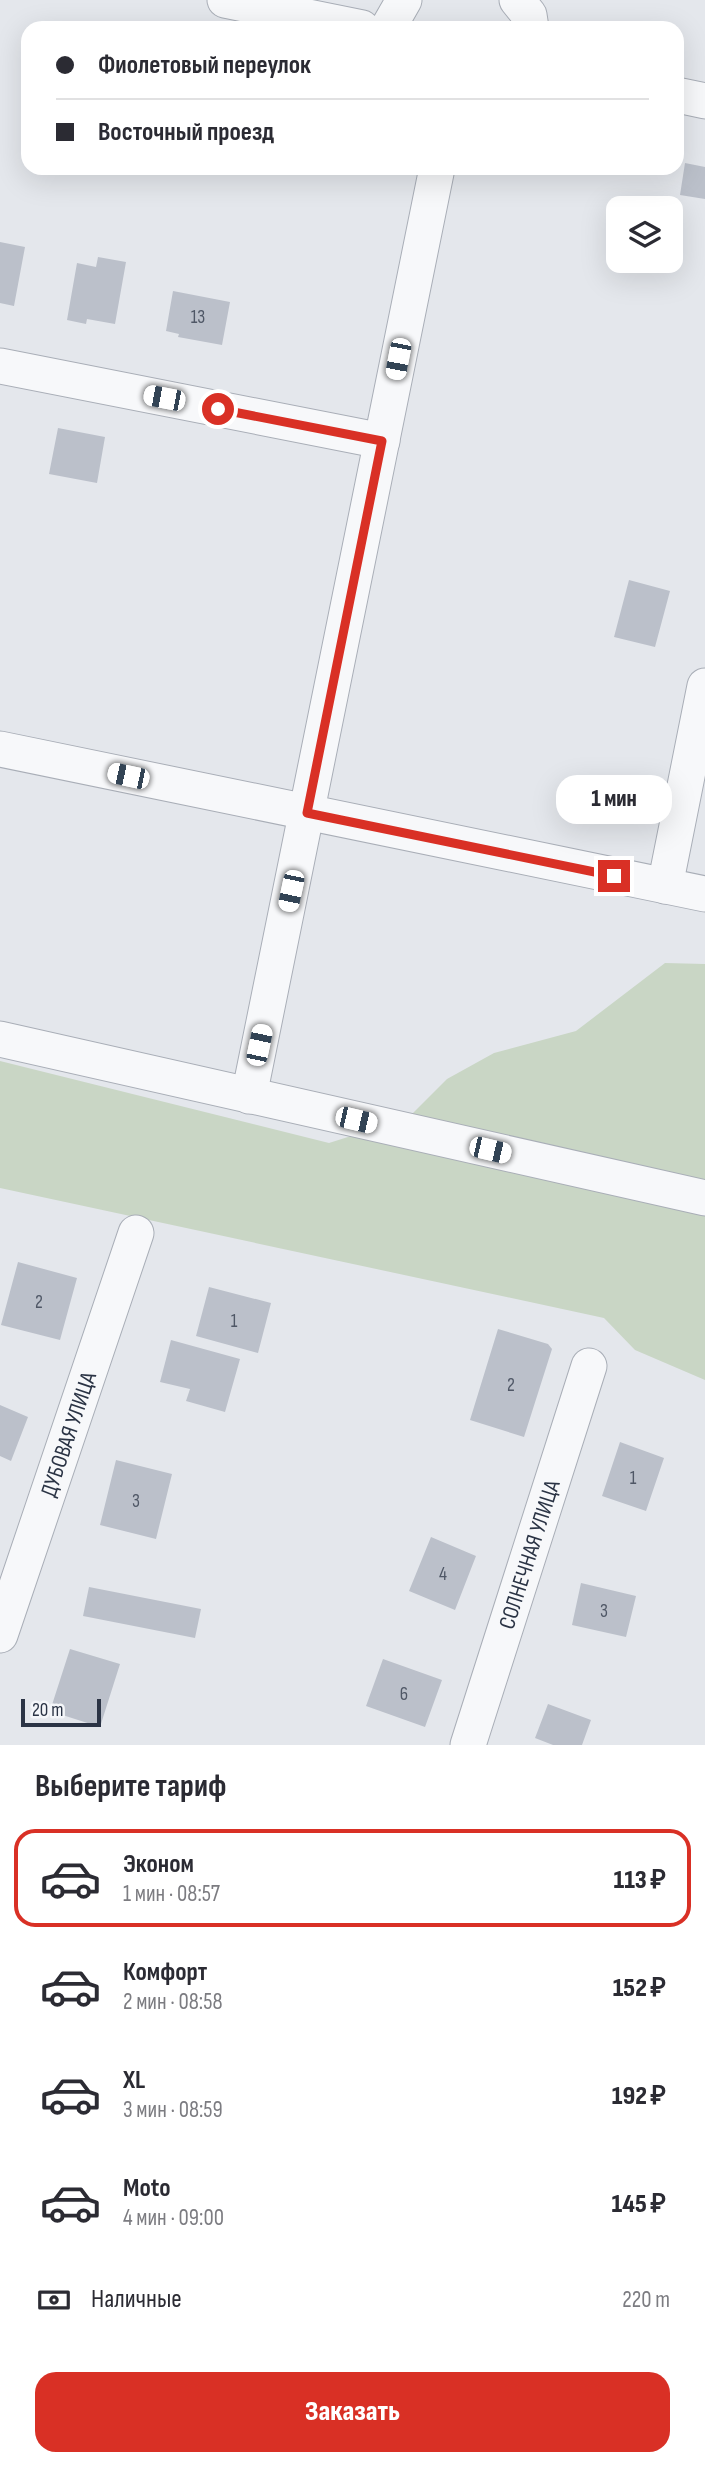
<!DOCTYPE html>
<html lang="ru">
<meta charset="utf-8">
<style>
:root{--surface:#fff;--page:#f2f2f3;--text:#2b2b33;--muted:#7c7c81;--line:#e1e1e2;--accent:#d93025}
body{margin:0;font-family:"Sofia Sans Condensed",sans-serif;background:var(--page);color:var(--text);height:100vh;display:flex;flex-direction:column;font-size:26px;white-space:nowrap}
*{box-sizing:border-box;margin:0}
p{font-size:23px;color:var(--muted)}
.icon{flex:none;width:38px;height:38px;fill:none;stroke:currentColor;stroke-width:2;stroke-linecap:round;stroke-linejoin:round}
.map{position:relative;height:1745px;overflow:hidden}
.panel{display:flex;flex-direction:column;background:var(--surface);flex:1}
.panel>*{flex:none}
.banner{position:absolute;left:21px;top:21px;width:663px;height:154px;border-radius:21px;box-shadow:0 7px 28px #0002;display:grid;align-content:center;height:154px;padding:0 35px;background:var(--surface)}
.tools{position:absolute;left:606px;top:196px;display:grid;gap:14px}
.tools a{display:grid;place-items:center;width:77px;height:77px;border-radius:14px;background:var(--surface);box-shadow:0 7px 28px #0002;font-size:35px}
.scale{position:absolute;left:21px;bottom:18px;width:80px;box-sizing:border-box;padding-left:7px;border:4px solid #2b3445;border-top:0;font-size:19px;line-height:24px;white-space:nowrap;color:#2b3445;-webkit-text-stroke:5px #f4f6f9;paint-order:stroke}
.end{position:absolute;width:32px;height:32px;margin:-16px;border:9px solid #d93025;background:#fff;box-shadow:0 0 0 4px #fff}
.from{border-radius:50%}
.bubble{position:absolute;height:49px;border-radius:21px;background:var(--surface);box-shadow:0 7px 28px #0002;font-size:23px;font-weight:800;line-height:49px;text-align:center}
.car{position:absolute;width:21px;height:42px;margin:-21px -10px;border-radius:9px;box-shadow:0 0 5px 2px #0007;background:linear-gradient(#fff 24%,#345 0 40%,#fff 0 76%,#345 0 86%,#fff 0)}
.banner b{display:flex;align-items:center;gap:24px;height:66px;font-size:26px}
.banner b+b{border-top:2px solid var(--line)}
.banner i{width:18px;height:18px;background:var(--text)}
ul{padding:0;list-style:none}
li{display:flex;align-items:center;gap:21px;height:98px;margin:0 14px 10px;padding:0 21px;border:4px solid transparent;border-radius:21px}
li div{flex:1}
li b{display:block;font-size:26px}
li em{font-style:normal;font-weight:800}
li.active{border-color:var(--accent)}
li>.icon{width:63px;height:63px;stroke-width:1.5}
h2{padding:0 35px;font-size:32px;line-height:84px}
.pay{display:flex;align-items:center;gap:18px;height:77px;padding:0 35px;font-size:26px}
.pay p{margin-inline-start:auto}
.button{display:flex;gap:14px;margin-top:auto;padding:14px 35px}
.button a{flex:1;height:80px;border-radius:21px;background:var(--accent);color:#fff;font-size:28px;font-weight:800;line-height:80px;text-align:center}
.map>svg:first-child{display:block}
.green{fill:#c9d6c5}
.building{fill:#bbc0ca}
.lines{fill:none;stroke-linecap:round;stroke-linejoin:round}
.minor-casing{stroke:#a9aeb7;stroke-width:37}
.minor{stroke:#f7f8fa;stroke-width:35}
.route{stroke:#d93025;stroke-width:9}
.labels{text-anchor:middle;stroke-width:5;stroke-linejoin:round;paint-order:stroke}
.number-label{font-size:19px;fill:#4f5766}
.street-label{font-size:23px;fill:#2b3445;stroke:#f4f6f9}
</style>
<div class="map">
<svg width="705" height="1745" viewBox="0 0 705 1745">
<rect width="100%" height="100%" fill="#e4e7ec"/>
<path class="green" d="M 665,963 L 705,964 L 705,1380 L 635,1350 L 604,1318 L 0,1188 L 0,1061 L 329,1143 L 408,1118 L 447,1079 L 494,1053 L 576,1031 Z"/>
<path class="building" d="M 685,163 L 705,167 L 705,199 L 680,195 Z
M 0,242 L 25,247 L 14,306 L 0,303 Z
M 98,257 L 126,262 L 115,324 L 87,319 L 86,324 L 67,320 L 77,263 L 96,267 Z
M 173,291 L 230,302 L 222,345 L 178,337 L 179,334 L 166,331 Z
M 58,428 L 105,437 L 97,483 L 49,474 Z
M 629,580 L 670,591 L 655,647 L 614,637 Z
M 18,1262 L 77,1278 L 60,1340 L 1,1325 Z
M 209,1287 L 271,1303 L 258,1353 L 196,1336 Z
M 498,1329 L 548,1344 L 552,1349 L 524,1437 L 470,1420 Z
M 171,1340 L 240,1359 L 225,1412 L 186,1401 L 190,1389 L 160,1382 Z
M 0,1405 L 28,1417 L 11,1461 L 0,1456 Z
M 620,1442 L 664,1458 L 646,1511 L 602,1496 Z
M 116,1460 L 172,1474 L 156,1539 L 100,1525 Z
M 431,1537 L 476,1556 L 455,1610 L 409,1591 Z
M 581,1583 L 636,1596 L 626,1637 L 572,1625 Z
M 89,1587 L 201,1609 L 195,1638 L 83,1616 Z
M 70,1649 L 120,1664 L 100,1727 L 50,1711 Z
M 383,1659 L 442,1680 L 425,1727 L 366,1706 Z
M 548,1704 L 591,1720 L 582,1745 L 553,1745 L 535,1738 Z"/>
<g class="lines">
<defs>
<g id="minor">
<path d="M 225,0 L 362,28"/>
<path d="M 517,0 L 529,15 L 531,28"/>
<path d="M 388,28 L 404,0"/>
<path d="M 677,95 L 705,101"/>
<path d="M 0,366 L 382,441"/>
<path d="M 0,749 L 705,894"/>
<path d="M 665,886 L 705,686"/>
<path d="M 0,1039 L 705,1198"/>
<path d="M 249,1096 L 437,168"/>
<path id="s1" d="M 0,1635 L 136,1233"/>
<path id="s2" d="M 468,1745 L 589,1366"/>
</g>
</defs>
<use href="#minor" class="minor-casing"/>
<use href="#minor" class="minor"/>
</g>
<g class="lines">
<path class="route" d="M 218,409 L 382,441 L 307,813 L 614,876"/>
</g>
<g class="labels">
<g class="number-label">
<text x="198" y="323">13</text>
<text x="39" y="1308">2</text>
<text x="234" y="1327">1</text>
<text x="511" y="1391">2</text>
<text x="633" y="1484">1</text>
<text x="136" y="1507">3</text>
<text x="443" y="1580">4</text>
<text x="604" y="1617">3</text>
<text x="404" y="1700">6</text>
</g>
<g class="street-label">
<text dy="8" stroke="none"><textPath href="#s1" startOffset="212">ДУБОВАЯ УЛИЦА</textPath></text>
<text dy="8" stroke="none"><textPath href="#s2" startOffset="200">СОЛНЕЧНАЯ УЛИЦА</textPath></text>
</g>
</g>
</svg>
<div class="tools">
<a><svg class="icon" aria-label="layers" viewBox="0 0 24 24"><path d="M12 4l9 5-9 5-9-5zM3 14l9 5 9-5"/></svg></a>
</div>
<div class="scale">20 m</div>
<i class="end from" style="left:218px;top:409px"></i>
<i class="end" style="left:614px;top:876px"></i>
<div class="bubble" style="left:556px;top:775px;width:116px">1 мин</div>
<i class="car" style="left:398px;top:359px;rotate:191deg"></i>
<i class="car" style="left:164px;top:398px;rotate:281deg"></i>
<i class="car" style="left:128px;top:776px;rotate:282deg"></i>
<i class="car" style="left:291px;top:891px;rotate:192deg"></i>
<i class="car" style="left:259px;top:1045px;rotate:12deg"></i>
<i class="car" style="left:356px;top:1120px;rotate:103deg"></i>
<i class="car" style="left:490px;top:1150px;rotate:103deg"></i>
<div class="banner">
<b><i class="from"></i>Фиолетовый переулок</b>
<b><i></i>Восточный проезд</b>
</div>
</div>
<section class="panel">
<h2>Выберите тариф</h2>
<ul>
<li class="active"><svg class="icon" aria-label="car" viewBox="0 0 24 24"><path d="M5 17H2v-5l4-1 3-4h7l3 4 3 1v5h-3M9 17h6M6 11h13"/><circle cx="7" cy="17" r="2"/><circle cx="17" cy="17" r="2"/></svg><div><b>Эконом</b><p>1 мин · 08:57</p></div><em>113 ₽</em></li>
<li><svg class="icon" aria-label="car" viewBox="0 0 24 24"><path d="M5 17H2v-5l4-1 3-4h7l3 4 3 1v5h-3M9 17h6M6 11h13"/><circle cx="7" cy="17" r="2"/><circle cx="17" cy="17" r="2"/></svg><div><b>Комфорт</b><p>2 мин · 08:58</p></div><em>152 ₽</em></li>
<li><svg class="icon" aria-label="car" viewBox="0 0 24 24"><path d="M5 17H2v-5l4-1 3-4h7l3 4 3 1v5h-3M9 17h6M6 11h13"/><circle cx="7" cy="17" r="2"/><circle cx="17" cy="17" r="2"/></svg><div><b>XL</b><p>3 мин · 08:59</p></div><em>192 ₽</em></li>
<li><svg class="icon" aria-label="car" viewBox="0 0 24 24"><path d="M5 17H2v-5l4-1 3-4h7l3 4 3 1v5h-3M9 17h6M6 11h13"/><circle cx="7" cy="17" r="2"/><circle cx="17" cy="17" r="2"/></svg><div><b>Moto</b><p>4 мин · 09:00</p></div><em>145 ₽</em></li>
</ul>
<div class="pay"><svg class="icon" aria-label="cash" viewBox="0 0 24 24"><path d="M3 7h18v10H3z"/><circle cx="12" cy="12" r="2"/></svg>Наличные<p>220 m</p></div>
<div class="button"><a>Заказать</a></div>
</section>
